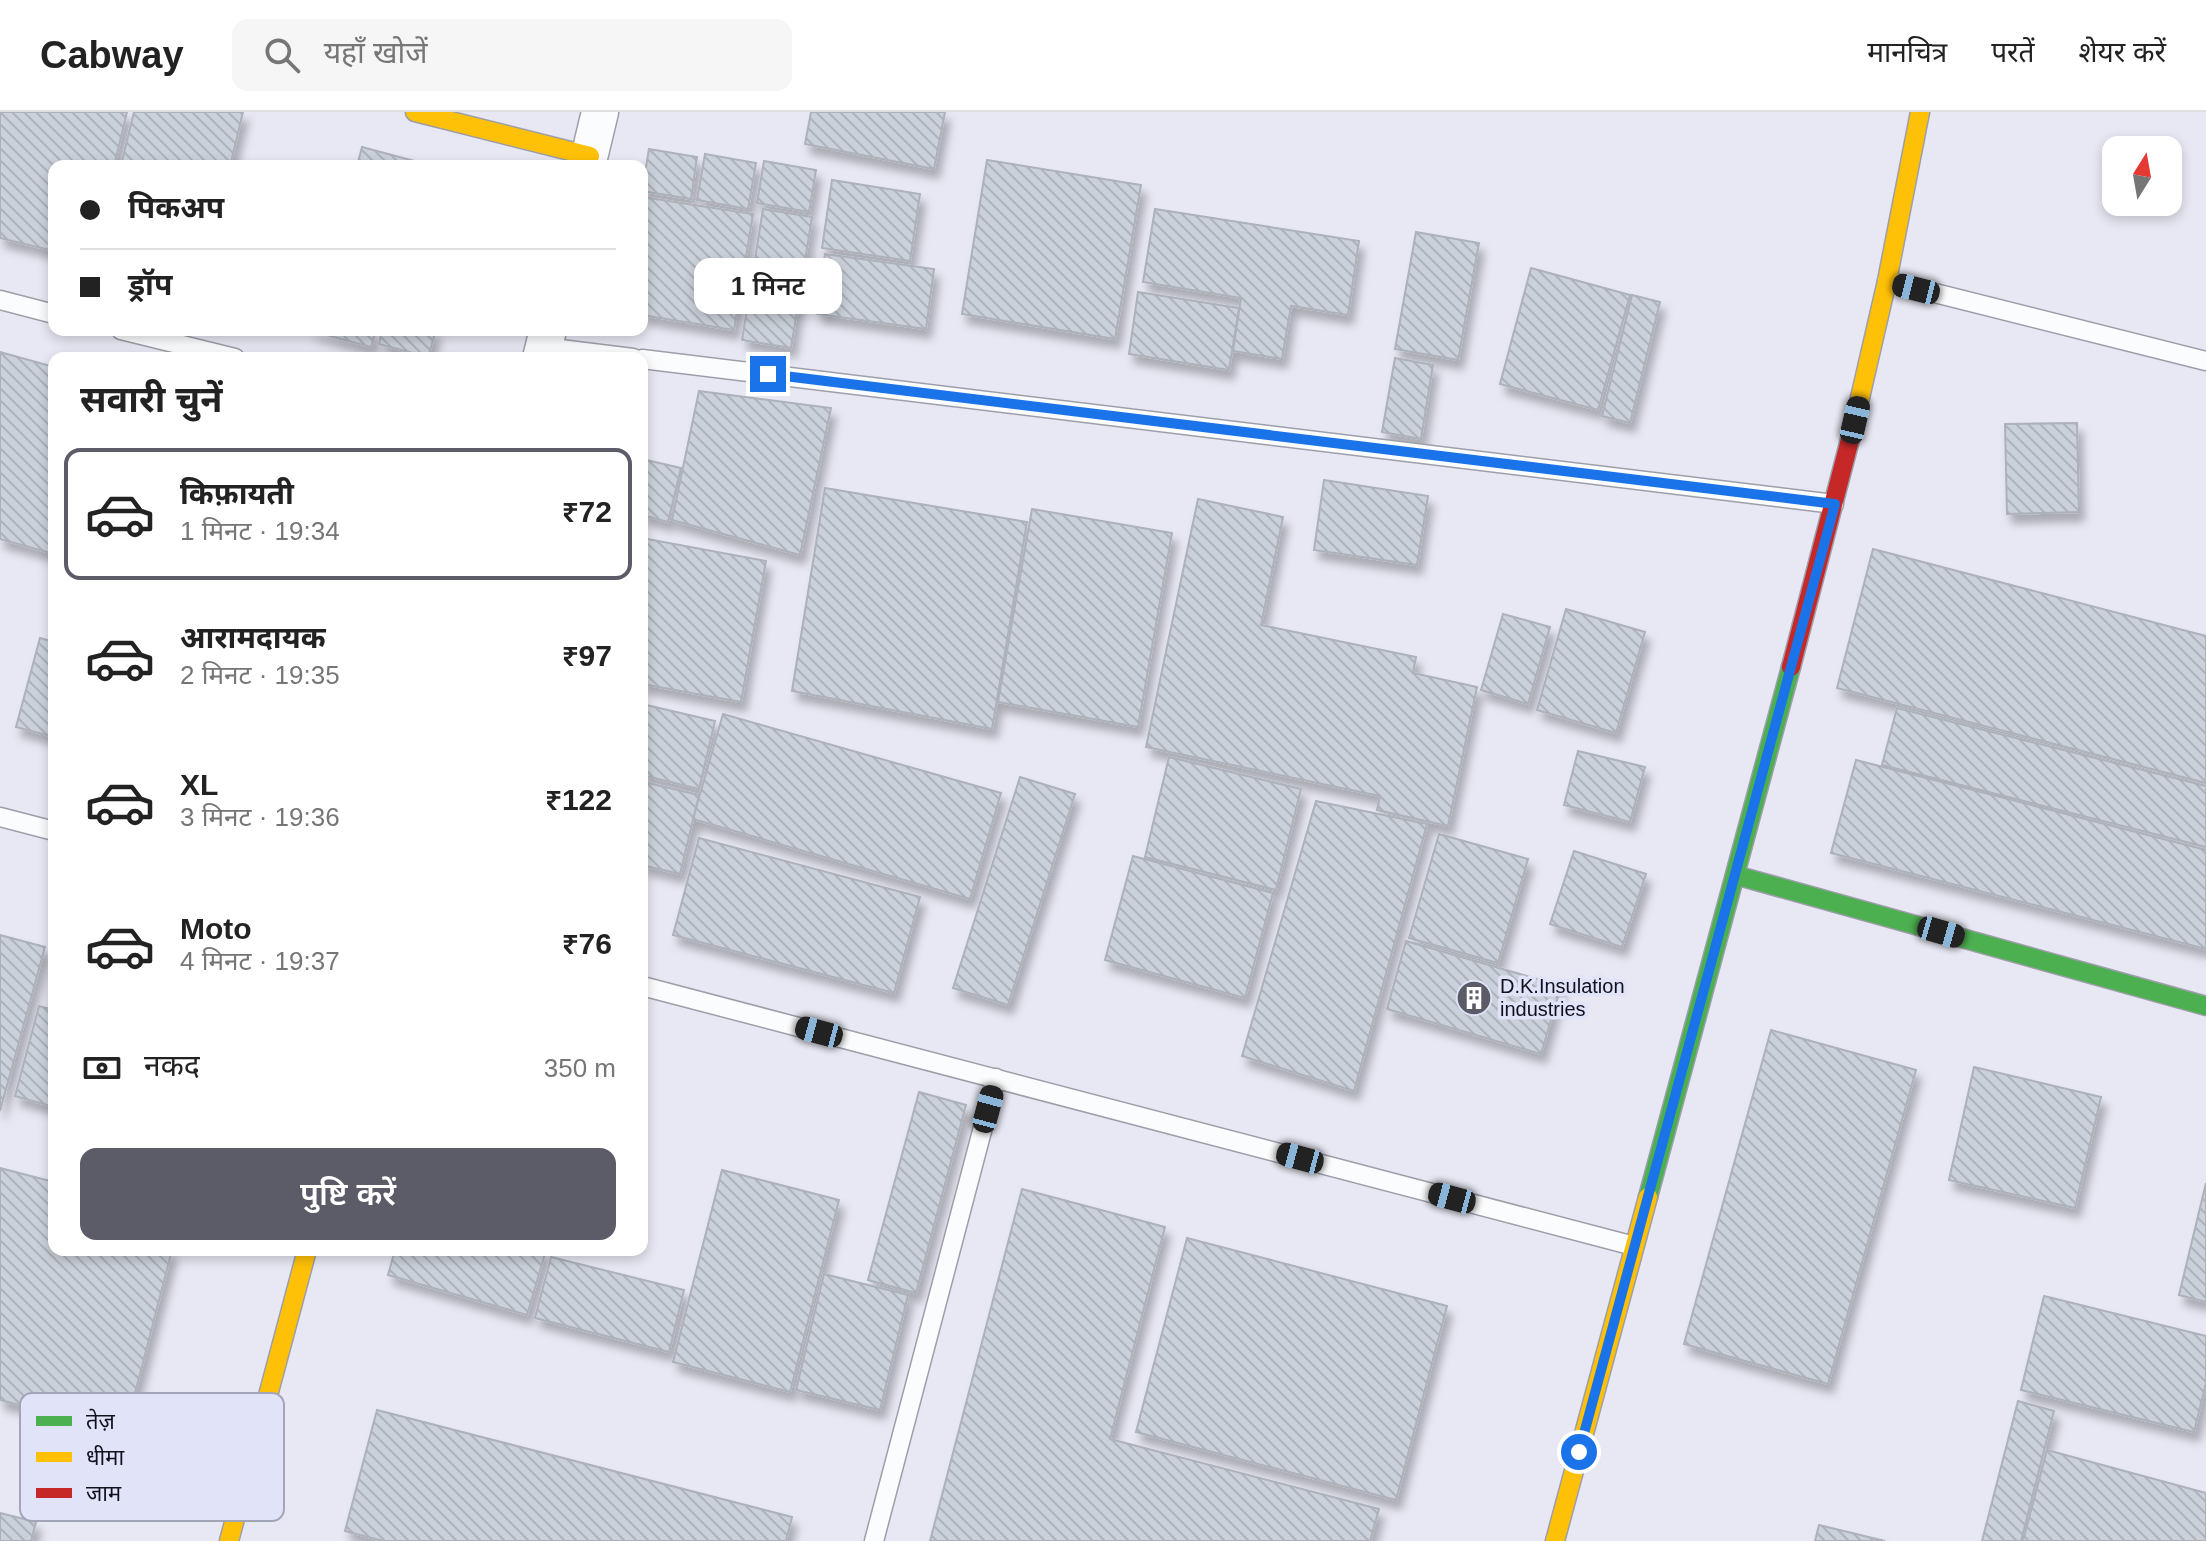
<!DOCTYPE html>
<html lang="hi">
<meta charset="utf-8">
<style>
:root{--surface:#fff;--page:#f6f6f6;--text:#222;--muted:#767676;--line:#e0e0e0;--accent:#5b5c68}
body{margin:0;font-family:Arial,"Noto Sans Devanagari",sans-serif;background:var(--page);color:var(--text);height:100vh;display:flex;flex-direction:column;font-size:30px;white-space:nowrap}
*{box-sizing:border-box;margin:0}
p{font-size:26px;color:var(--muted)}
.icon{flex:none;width:44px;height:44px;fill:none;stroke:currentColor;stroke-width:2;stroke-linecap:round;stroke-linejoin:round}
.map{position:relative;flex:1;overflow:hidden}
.panel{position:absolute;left:48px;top:240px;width:600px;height:904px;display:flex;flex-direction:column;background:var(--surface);border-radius:16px;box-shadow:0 4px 12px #0003}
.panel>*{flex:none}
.guide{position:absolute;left:48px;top:48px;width:600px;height:176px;border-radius:16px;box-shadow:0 4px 12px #0003;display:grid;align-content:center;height:176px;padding:0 32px;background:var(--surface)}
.needle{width:52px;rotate:11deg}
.fabs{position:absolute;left:2102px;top:24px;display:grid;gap:16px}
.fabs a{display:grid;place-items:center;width:80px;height:80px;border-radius:16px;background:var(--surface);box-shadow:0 4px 12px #0003;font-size:40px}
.end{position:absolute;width:36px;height:36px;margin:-18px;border:10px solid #1a73e8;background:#fff;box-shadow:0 0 0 4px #fff}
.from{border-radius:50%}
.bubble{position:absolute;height:56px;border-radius:16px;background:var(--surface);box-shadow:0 4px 12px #0003;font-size:26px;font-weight:600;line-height:56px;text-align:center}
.car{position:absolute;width:24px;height:48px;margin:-24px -12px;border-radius:10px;box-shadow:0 0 6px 2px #0007;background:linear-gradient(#222 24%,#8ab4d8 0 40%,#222 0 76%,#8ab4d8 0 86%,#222 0)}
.guide b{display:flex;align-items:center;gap:28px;height:76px;font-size:30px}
.guide b+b{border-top:2px solid var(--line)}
.guide i{width:20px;height:20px;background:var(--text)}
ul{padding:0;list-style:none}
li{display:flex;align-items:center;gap:24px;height:132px;margin:0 16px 12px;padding:0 16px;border:4px solid transparent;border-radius:16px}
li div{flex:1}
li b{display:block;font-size:30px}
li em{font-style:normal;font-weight:600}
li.current{border-color:var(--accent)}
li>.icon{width:72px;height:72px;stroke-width:1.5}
h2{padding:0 32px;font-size:36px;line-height:96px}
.pay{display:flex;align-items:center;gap:20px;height:88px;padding:0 32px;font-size:30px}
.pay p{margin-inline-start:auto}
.action{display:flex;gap:16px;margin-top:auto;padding:16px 32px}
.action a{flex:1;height:92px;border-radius:16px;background:var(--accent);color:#fff;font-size:32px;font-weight:600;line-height:92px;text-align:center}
header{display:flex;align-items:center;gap:48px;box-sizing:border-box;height:112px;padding:0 40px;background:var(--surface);border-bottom:2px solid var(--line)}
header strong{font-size:38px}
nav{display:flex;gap:44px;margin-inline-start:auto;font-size:28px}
.search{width:560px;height:72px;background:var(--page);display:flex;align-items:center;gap:20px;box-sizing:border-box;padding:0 28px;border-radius:16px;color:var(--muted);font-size:30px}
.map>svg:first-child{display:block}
.building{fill:url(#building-back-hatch);stroke:#acb1ba;stroke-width:2;filter:url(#shadow)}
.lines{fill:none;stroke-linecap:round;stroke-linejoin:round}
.lane-casing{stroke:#9d9ea9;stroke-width:21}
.street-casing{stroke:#9d9ea9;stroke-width:39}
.fast-casing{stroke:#9d9ea9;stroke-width:21}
.slow-casing{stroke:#9d9ea9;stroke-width:21}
.jam-casing{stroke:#9d9ea9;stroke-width:21}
.lane{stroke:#fbfcfd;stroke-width:18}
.street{stroke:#fbfcfd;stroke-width:36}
.fast{stroke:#4caf50;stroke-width:18}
.slow{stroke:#ffc107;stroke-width:18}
.jam{stroke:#c62828;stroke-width:18}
.route{stroke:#1a73e8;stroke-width:10}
.labels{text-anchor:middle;stroke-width:7;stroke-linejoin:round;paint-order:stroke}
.poi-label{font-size:20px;fill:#10111d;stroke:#e1e4f9;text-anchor:start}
.key{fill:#e1e4f9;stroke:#a2a5b7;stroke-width:2}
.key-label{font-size:22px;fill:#10111d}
</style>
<header>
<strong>Cabway</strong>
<div class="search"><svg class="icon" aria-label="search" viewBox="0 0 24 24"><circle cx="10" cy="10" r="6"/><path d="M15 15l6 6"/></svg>यहाँ खोजें</div>
<nav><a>मानचित्र</a><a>परतें</a><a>शेयर करें</a></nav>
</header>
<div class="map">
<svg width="2206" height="1429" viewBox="0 0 2206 1429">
<defs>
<pattern id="building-back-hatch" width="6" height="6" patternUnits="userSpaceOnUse" patternTransform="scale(2)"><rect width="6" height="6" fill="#cbd1da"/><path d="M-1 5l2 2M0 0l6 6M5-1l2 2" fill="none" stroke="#adb2bb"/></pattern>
<filter id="shadow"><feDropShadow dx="5" dy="9" stdDeviation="4" flood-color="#0004"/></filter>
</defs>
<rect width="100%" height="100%" fill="#e7e8f3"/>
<path class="building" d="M 0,0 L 127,0 L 114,54 L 54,54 L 54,139 L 0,126 Z
M 134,0 L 243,0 L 230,54 L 121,53 Z
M 811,0 L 945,0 L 934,57 L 805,32 Z
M 362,35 L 433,54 L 357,54 Z
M 649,37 L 697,45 L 691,87 L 642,79 Z
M 705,42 L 756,51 L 748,97 L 697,88 Z
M 987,48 L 1141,73 L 1115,227 L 962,202 Z
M 764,49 L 816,58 L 809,100 L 757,91 Z
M 832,68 L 920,82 L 910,149 L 822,136 Z
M 642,85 L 753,102 L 734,218 L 642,203 Z
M 763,97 L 812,105 L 791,236 L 742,228 Z
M 1155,97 L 1359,129 L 1348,203 L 1291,194 L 1282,247 L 1233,239 L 1241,186 L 1143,170 Z
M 1416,120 L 1479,131 L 1458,248 L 1395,237 Z
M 825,142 L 934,157 L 926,217 L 817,202 Z
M 1531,156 L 1630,183 L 1598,298 L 1500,272 Z
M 1138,180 L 1239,196 L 1229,258 L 1129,242 Z
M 1632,183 L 1660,190 L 1630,311 L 1602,304 Z
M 308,218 L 376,218 L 371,235 Z
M 382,218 L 436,218 L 428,245 L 379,232 Z
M 0,240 L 54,255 L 54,442 L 0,427 Z
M 1395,246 L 1433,253 L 1421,327 L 1382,320 Z
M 699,279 L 831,296 L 800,443 L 672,408 Z
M 2077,311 L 2079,400 L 2007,402 L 2005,312 Z
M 642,347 L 681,356 L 668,410 L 642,403 Z
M 1324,368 L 1428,384 L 1417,453 L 1314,438 Z
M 825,376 L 1027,410 L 992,617 L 792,579 Z
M 1198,387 L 1283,405 L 1261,513 L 1416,545 L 1413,561 L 1477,575 L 1448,714 L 1377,698 L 1380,684 L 1146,635 Z
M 1032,397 L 1172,421 L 1138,615 L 998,590 Z
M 642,426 L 766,449 L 741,590 L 642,572 Z
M 1873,437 L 2206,524 L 2206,671 L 1837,576 Z
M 1566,497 L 1645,520 L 1616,621 L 1537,598 Z
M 1503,502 L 1550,515 L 1528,592 L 1481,578 Z
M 40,526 L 54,530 L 54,625 L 16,615 Z
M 642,592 L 715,609 L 699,677 L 642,663 Z
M 1897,596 L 2206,674 L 2206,735 L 1882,653 Z
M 723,602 L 1001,681 L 970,787 L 693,707 Z
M 1578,639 L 1645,655 L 1630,710 L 1564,693 Z
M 1169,645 L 1301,677 L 1276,778 L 1145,745 Z
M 1856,648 L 2206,738 L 2206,837 L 1831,741 Z
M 1020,665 L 1075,682 L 1008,893 L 953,876 Z
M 648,671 L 699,683 L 680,762 L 642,753 L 642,697 Z
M 1316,689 L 1427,712 L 1354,979 L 1242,944 Z
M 1439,722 L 1528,747 L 1498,851 L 1409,826 Z
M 699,726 L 920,785 L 894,881 L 673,823 Z
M 1574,739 L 1646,762 L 1622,835 L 1550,812 Z
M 1133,744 L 1273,781 L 1245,886 L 1105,848 Z
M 0,823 L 45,835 L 0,999 Z
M 1406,829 L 1561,874 L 1541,942 L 1387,897 Z
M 39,894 L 54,898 L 54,995 L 15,984 Z
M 1771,918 L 1916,958 L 1828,1272 L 1684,1232 Z
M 1974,955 L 2101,985 L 2075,1096 L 1949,1068 Z
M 919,980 L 966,993 L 916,1181 L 868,1168 Z
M 0,1056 L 54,1070 L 54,1138 L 172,1138 L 125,1320 L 0,1288 Z
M 722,1058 L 839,1088 L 790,1280 L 673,1250 Z
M 2206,1071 L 2206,1190 L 2179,1183 Z
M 1022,1077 L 1165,1115 L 1110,1327 L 1379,1397 L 1370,1429 L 930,1429 Z
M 1187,1126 L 1447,1194 L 1396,1388 L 1136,1320 Z
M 395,1138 L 546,1138 L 527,1203 L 388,1163 Z
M 551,1145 L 684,1178 L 669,1240 L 535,1206 Z
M 824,1162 L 908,1183 L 880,1298 L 796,1278 Z
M 2044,1184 L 2206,1224 L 2206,1271 L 2194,1320 L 2021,1278 Z
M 2018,1289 L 2054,1299 L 2021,1429 L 1982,1429 Z
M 377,1298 L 792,1405 L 786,1429 L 383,1429 L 345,1419 Z
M 2047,1338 L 2206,1381 L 2206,1429 L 2023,1429 Z
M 0,1401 L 36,1410 L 31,1429 L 0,1429 Z
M 1819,1413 L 1885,1429 L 1815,1429 Z"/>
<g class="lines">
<defs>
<path id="lane" d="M 1887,169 L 2206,249
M 0,188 L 54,202
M 121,218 L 235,246
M 544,235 L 633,246
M 642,247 L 1834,392
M 0,705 L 54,719
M 642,874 L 1634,1134
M 874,1429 L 996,966"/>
<path id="street" d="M 587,54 L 600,0
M 541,246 L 548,218"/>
<path id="fast" d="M 1735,763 L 2206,894
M 1648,1085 L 1791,555"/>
<path id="slow" d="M 415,0 L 590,44
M 1853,316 L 1887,169 L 1920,0
M 229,1429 L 307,1138
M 1555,1429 L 1648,1085"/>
<path id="jam" d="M 1791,555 L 1853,316"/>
</defs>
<use href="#lane" class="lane-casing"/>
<use href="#street" class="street-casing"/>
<use href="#fast" class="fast-casing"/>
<use href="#slow" class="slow-casing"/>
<use href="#jam" class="jam-casing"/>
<use href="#lane" class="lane"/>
<use href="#street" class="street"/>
<use href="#fast" class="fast"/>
<use href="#slow" class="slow"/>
<use href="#jam" class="jam"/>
</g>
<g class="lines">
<path class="route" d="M 768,262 L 1835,392 L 1579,1340"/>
</g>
<defs>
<symbol id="building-disc" viewBox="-11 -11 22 22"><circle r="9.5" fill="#5b5c68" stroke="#e1e4f9"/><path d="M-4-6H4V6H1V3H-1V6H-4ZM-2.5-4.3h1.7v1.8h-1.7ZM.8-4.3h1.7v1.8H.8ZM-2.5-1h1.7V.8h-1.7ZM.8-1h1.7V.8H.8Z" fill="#fff"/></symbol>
</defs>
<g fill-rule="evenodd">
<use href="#building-disc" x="1454" y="866" width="40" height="40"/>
</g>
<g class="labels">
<g class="poi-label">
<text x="1500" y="881">D.K.Insulation<tspan x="1500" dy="23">industries</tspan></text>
</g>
</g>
<rect x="20" y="1281" width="264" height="128" rx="12" class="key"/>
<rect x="36" y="1304" width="36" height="10" fill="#4caf50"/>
<rect x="36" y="1340" width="36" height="10" fill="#ffc107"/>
<rect x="36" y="1376" width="36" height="10" fill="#c62828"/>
<g class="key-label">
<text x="86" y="1317">तेज़</text>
<text x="86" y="1353">धीमा</text>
<text x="86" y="1389">जाम</text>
</g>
</svg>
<div class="fabs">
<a><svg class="needle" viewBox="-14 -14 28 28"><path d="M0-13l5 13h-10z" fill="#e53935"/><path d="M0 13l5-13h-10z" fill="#767676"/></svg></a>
</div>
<i class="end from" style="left:1579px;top:1340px"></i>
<i class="end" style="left:768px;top:262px"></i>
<div class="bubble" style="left:694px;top:146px;width:148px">1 मिनट</div>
<i class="car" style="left:1916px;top:177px;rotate:284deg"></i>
<i class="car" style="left:1855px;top:308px;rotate:13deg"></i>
<i class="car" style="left:1941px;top:820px;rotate:106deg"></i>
<i class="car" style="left:819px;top:920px;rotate:285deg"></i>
<i class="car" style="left:988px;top:997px;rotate:15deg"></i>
<i class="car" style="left:1300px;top:1046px;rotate:285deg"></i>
<i class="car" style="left:1452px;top:1086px;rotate:285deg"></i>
<div class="guide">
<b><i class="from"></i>पिकअप</b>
<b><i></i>ड्रॉप</b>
</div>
<section class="panel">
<h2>सवारी चुनें</h2>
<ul>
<li class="current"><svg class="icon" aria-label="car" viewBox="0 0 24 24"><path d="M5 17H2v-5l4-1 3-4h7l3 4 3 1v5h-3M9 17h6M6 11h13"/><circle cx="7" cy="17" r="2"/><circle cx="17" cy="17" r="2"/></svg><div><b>किफ़ायती</b><p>1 मिनट · 19:34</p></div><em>₹72</em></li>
<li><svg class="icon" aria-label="car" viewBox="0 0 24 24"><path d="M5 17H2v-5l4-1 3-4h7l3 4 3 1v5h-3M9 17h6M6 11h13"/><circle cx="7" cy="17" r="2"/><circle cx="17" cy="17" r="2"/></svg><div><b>आरामदायक</b><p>2 मिनट · 19:35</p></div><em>₹97</em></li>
<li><svg class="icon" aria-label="car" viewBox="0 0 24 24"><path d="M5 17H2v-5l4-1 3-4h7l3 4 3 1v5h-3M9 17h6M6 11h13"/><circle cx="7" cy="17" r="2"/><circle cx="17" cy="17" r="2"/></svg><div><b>XL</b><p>3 मिनट · 19:36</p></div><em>₹122</em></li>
<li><svg class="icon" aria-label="car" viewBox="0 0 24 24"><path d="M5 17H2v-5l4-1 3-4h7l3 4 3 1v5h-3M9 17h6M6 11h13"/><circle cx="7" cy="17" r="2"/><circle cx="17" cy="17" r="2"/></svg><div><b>Moto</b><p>4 मिनट · 19:37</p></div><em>₹76</em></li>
</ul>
<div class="pay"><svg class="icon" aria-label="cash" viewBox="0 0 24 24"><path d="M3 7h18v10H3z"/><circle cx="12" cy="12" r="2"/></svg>नकद<p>350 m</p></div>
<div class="action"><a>पुष्टि करें</a></div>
</section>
</div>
